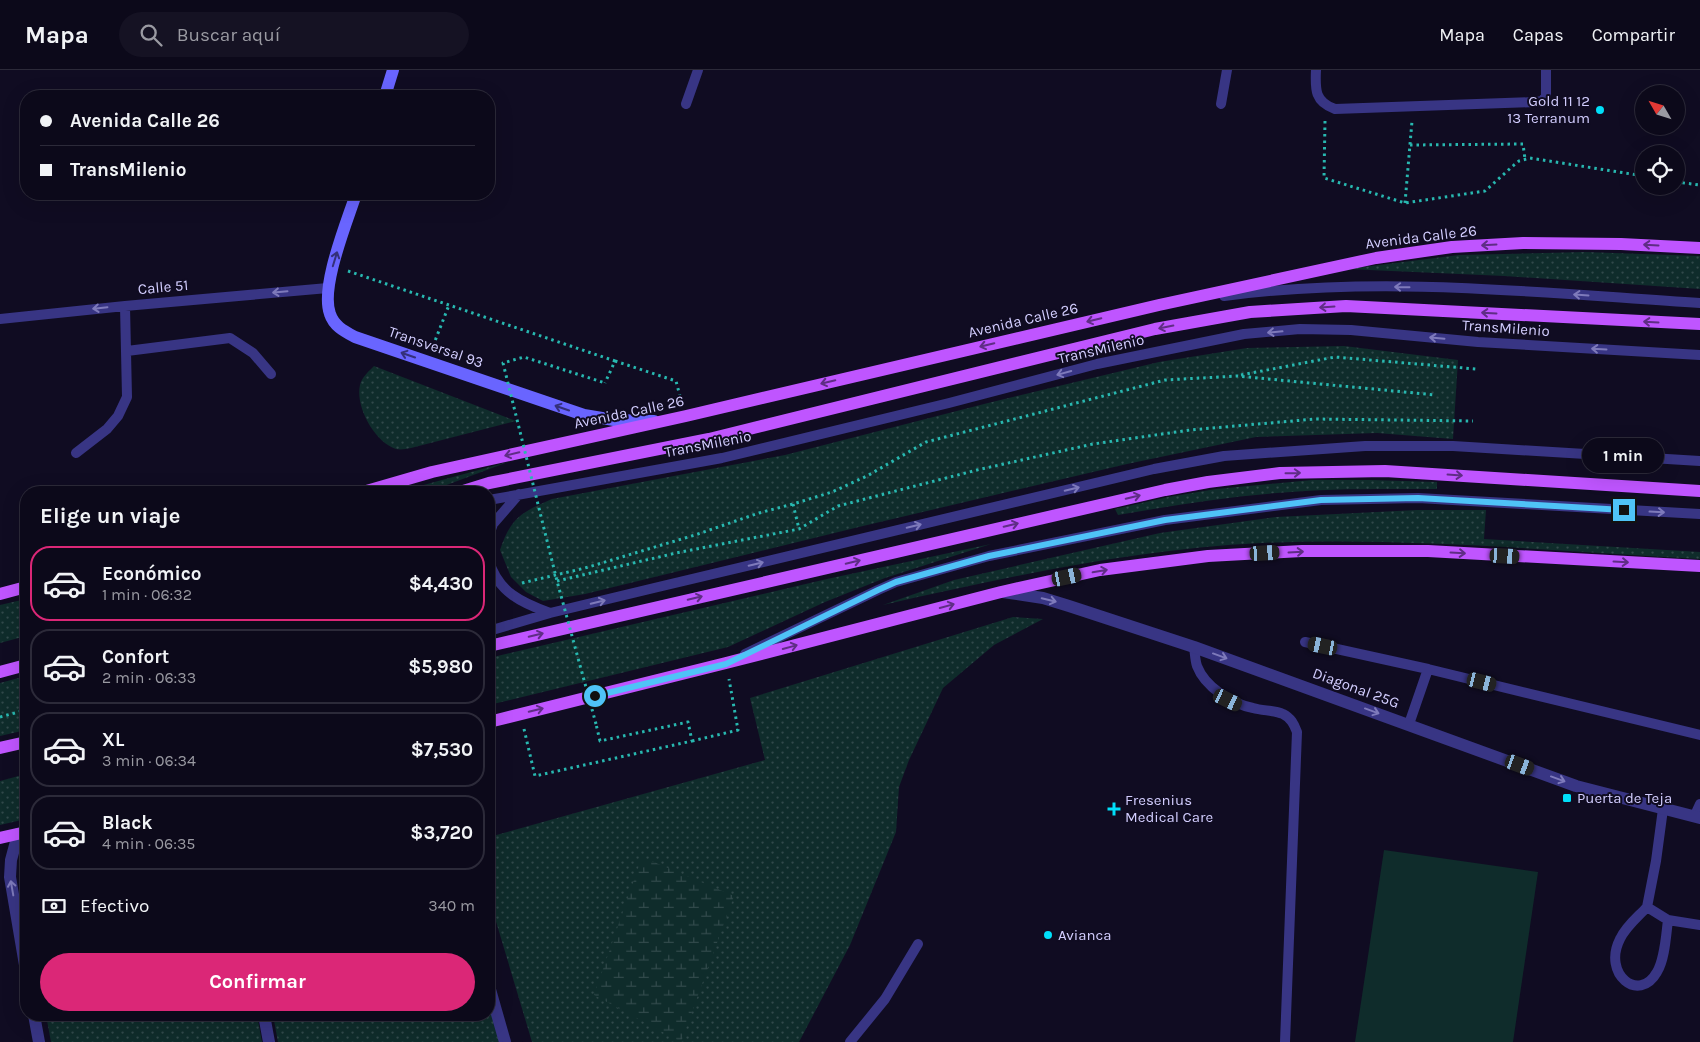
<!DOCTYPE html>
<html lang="es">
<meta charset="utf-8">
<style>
:root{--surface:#0c091a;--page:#151223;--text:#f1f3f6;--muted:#9a9aa2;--line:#2c2a39;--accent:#db2777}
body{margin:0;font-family:Karla,sans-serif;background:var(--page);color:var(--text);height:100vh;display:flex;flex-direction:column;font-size:19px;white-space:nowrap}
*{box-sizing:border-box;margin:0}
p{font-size:16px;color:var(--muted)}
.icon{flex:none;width:28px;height:28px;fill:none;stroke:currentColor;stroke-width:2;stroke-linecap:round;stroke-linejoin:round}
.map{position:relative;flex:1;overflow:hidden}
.details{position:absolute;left:20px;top:416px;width:475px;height:535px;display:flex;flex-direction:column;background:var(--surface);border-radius:20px;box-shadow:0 5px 20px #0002,0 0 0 1px var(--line)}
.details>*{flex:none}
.hud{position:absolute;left:20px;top:20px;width:475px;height:110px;border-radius:20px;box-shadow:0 5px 20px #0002,0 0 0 1px var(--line);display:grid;align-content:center;height:110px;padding:0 20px;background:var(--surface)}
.needle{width:32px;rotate:309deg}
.tools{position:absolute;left:1635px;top:15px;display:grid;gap:10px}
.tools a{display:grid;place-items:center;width:50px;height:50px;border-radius:50%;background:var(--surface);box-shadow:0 5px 20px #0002,0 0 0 1px var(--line);font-size:25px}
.end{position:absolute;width:22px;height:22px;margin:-11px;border:6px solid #4fc3f7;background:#111;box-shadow:0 0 0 2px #111}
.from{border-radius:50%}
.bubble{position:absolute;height:35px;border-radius:18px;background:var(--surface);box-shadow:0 5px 20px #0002,0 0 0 1px var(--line);font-size:16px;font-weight:700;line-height:35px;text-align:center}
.car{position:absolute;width:15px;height:30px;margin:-15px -8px;border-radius:6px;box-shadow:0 0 4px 1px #0007;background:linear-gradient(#222 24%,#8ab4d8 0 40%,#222 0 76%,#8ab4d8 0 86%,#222 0)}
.hud b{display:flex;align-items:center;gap:18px;height:48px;font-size:19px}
.hud b+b{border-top:1px solid var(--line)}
.hud i{width:12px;height:12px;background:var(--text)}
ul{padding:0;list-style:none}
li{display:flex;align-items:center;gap:15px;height:75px;margin:0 10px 8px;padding:0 10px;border:2px solid var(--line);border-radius:20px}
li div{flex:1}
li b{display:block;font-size:19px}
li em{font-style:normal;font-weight:700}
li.selected{border-color:var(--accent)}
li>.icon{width:45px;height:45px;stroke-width:1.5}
h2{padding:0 20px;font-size:22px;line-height:60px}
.pay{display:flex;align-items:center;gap:12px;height:55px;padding:0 20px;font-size:19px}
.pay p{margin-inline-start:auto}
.button{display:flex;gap:10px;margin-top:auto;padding:10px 20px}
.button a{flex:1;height:58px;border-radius:30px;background:var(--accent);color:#fff;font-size:20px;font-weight:700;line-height:58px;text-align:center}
header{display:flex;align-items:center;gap:30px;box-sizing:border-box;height:70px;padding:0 25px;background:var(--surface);border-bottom:1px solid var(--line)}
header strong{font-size:24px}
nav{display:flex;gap:28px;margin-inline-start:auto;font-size:18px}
.search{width:350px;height:45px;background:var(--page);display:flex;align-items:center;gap:12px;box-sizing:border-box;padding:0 18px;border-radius:28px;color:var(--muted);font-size:19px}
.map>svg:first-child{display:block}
.grass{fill:url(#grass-dots)}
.wetland{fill:url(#wetland-marsh)}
.garden{fill:#0f2c2b}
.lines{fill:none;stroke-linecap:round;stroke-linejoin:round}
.path{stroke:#28b8b0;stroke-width:3;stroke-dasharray:2.5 4;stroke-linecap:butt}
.service{stroke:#383584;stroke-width:10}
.minor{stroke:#383584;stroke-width:12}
.tertiary{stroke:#383584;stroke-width:12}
.secondary{stroke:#6965ff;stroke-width:12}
.primary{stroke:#bf55ff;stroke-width:12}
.path-bridge{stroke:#28b8b0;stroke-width:3;stroke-dasharray:2.5 4;stroke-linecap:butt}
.oneway{stroke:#5f2d85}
.oneway2{stroke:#34307a}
.oneway3{stroke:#7e7abb}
.route{stroke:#4fc3f7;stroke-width:6}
.poi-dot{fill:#00dff9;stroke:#100c22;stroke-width:2}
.labels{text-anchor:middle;stroke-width:4;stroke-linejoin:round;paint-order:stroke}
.poi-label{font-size:15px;fill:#d3ceff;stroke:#100c22;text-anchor:start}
.street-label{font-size:15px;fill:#d3ceff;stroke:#100c22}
</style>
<header>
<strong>Mapa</strong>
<div class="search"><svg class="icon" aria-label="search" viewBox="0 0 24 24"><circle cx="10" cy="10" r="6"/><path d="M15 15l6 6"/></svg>Buscar aquí</div>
<nav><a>Mapa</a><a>Capas</a><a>Compartir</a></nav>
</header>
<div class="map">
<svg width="1700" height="972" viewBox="0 0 1700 972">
<defs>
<pattern id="grass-dots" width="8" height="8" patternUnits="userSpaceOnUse" patternTransform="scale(1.25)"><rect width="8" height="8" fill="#0f2c2b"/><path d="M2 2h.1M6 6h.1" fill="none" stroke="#31494b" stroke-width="1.8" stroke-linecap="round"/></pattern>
<pattern id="wetland-marsh" width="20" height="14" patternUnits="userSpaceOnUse" patternTransform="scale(1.25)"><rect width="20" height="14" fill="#0f2c2b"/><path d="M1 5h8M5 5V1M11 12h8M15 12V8" fill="none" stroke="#31494b"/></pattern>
</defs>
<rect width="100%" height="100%" fill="#100c22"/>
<path class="grass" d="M 1585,182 L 1700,186 L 1700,219 L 1504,206 L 1347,199 L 1459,185 Z
M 1344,276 L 1458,290 L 1453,369 L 1377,363 L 1256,367 L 1127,394 L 863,456 L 585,524 L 543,531 L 526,522 L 511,507 L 500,480 C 511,447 522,442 552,429 L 785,385 L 988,333 L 1159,292 L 1247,278 Z
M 374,296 L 516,351 L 411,378 C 406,379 401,380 396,379 C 374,372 355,336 360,315 C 362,307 369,301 374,296 Z
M 508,392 L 428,422 L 398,422 Z
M 1312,410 L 1371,410 L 1437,412 L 1437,419 C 1384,419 1330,418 1277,423 C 1223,427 1171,436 1118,445 L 1115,439 L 1168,427 L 1216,419 Z
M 1417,440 L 1486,440 L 1484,469 L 1700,482 L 1700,489 C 1554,481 1408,467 1262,473 C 1134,479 1008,507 883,535 L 954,510 L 1160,463 L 1276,447 Z
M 991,474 L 885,508 L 825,532 L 728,577 L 489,635 L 489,588 L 827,509 Z
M 26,529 L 26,566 L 0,573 L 0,535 Z
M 1013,547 L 1043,549 L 994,575 L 943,618 L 909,690 L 899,717 L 896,762 L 850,875 L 799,972 L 532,972 L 489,828 L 489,767 L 765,690 L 750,628 Z
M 26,606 L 26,660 L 0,666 L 0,613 Z
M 26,704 L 26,749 L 0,755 L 0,711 Z
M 489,916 L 505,972 L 278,972 L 273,945 L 489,945 Z
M 46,945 L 257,945 L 262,972 L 51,972 Z"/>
<path class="wetland" d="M 642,787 L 734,826 L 681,972 L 594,925 Z"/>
<path class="garden" d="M 1384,780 L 1538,802 L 1513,972 L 1355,972 Z"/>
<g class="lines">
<path class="path" d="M 1325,51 L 1324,108 L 1405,133 L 1485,121 L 1514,95 L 1519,91 L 1530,88 L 1644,106
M 1410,75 L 1523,74 L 1525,89
M 1676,112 L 1700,115
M 1405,133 L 1412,51
M 348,201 L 615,291 L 605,313
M 433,276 L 449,235
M 615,291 L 676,311 L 681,330
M 1241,305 L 1335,287 L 1476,299
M 793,434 L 799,459
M 557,511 L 676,483 L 799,459 L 838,436 L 977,400 L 1093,374 L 1190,360 L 1315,349 L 1473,351
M 522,513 L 585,498 L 695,465 L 759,443 L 793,434 L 832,422 L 867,406 L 926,372 L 1165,310 L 1237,306 L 1436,325
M 0,647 L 26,640
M 524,659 L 535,706 L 692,671 L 688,652 L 600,671 L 596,654
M 692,671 L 738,660 L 729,609"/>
<path class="service" d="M 1316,0 C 1315,20 1315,32 1335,39 L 1535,32 L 1542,31 L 1546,26 L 1546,0
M 686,34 L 698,0
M 1221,34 L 1227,0
M 1224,226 C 1382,205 1542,223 1700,233
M 0,249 L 125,236 L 328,218
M 127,281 L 230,268 L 253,283 L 271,304
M 76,383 L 107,359 L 118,346 L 127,327 L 125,236
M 489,430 L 722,388 L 949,333 L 1097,294 L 1244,264 L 1300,259 L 1351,260 L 1478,272 L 1700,285
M 489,465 L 493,454 L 519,424
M 489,491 C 498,522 522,533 550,543
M 489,561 L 550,543 L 654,518 L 1154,399 L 1224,386 L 1365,376 L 1453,376 L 1700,391
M 1305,572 L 1428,599
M 1194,577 C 1195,583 1195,590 1197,596 C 1205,617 1232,634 1253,638 C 1263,641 1274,640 1283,644 C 1291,648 1294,654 1297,662 L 1285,972
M 745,584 L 878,520 L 896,512 L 989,486 L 1165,450 L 1321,430 L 1418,428 L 1700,444
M 1409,654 L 1428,599 L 1700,665
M 1663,739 L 1656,791 L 1647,837 L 1668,850 L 1700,855
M 1694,747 L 1700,734
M 1647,837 C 1638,847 1626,856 1620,869 C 1602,904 1639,934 1657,902 C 1665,889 1666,865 1668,850
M 850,972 L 885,929 L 918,874"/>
<path class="minor" d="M 18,764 L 11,790 L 10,807 L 26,901
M 34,945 L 39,972
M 264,945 L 269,972"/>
<path class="tertiary" d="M 1003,522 L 1043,528 L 1069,536 L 1194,577 L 1576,716 L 1700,748
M 489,916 L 505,972"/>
<path class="secondary" d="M 385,26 L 393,0
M 356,124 C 347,152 320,217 330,244 C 334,256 344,261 355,267 L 584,345 L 614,350 L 654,351"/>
<path class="primary" d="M 363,422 L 432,402 L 686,346 L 1159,235 L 1376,188 L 1452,177 L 1523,173 L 1621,174 L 1700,178
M 460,422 L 489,413 L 709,369 L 1155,259 L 1250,242 L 1346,236 L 1700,254
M 0,524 L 26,517
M 489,576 L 1165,420 L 1208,412 L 1280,403 L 1385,401 L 1700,421
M 0,602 L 26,595
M 489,652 L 726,593 L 1001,522 L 1100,500 L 1208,486 L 1302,481 L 1428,481 L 1700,496
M 0,678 L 26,672
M 0,768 L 26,762"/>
<path class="path-bridge" d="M 596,654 L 557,511 L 503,293 L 524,287 L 605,313"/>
</g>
<defs><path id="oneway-shaft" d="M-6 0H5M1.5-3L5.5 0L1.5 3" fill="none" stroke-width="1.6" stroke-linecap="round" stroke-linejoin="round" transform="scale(1.25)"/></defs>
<g class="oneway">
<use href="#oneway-shaft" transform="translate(1489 175) rotate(177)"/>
<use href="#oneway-shaft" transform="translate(1651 175) rotate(-177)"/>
<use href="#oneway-shaft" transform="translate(1327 237) rotate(176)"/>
<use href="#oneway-shaft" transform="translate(1489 243) rotate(-177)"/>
<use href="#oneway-shaft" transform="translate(1094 250) rotate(167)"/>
<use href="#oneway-shaft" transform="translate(1651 252) rotate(-177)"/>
<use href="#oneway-shaft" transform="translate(1166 257) rotate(169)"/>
<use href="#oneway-shaft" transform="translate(987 275) rotate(167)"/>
<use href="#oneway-shaft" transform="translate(828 312) rotate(167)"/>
<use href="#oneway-shaft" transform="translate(512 384) rotate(167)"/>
<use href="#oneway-shaft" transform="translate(1293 403) rotate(-1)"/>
<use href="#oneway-shaft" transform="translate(1455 405) rotate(4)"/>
<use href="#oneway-shaft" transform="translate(1133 427) rotate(-13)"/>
<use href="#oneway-shaft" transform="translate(1011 455) rotate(-13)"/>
<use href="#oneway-shaft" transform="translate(1296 482) rotate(-3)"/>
<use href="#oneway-shaft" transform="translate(1458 483) rotate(3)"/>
<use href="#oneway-shaft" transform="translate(853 492) rotate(-13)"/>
<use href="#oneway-shaft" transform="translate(1621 492) rotate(3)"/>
<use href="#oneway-shaft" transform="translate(1100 501) rotate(-10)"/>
<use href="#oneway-shaft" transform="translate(695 528) rotate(-13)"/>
<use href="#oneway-shaft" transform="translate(947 536) rotate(-15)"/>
<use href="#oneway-shaft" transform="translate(536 565) rotate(-13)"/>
<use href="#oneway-shaft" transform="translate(790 577) rotate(-15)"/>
<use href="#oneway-shaft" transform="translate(536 640) rotate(-14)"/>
</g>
<g class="oneway2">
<use href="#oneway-shaft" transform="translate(335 189) rotate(-73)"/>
<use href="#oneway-shaft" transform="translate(408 285) rotate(-161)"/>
<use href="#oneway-shaft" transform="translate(562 338) rotate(-161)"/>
</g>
<g class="oneway3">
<use href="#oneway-shaft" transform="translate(1402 217) rotate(-179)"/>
<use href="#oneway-shaft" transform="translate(280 222) rotate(175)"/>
<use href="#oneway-shaft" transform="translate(1581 225) rotate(-176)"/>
<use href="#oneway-shaft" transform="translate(100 238) rotate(174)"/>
<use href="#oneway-shaft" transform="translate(1275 262) rotate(175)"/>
<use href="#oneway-shaft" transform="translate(1437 268) rotate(-175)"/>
<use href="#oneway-shaft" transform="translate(1599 279) rotate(-177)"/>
<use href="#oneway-shaft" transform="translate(1064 303) rotate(165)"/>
<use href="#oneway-shaft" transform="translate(1072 419) rotate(-13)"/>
<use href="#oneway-shaft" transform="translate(1657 442) rotate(3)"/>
<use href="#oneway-shaft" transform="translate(914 456) rotate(-13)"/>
<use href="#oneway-shaft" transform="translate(756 494) rotate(-13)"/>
<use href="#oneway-shaft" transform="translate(1049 530) rotate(14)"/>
<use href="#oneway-shaft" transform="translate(598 532) rotate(-14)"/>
<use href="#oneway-shaft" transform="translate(1220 586) rotate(20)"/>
<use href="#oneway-shaft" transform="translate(1372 641) rotate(20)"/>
<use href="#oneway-shaft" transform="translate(1558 709) rotate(20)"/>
<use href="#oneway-shaft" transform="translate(12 818) rotate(-100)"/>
</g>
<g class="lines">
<path class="route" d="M 595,626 L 726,594 L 878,520 L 896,512 L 989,486 L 1165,450 L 1321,430 L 1418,428 L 1624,440"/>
</g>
<g class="poi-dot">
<circle cx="1600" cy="40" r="5"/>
<rect x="1562" y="723" width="10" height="10" rx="2.5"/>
<path d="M1111.5 731.5h5v5h5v5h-5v5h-5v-5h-5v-5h5z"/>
<circle cx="1048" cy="865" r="5"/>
</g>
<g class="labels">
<g class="poi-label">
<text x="1590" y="36" text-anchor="end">Gold 11 12<tspan x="1590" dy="17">13 Terranum</tspan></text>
<text x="1577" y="733">Puerta de Teja</text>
<text x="1125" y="735">Fresenius<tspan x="1125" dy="17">Medical Care</tspan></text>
<text x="1058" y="870">Avianca</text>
</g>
<g class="street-label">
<text transform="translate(1421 167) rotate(-7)" y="5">Avenida Calle 26</text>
<text transform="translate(163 217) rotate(-5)" y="5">Calle 51</text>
<text transform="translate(1023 250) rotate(-13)" y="5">Avenida Calle 26</text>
<text transform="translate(1506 258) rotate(4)" y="5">TransMilenio</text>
<text transform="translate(436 277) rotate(19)" y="5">Transversal 93</text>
<text transform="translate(1101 279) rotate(-13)" y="5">TransMilenio</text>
<text transform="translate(629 342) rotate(-12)" y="5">Avenida Calle 26</text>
<text transform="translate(708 374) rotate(-11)" y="5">TransMilenio</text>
<text transform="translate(1356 618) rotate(20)" y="5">Diagonal 25G</text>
</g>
</g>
</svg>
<div class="tools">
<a><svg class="needle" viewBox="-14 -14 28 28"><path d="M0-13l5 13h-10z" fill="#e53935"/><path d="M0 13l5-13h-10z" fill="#9a9aa2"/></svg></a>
<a><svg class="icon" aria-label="locate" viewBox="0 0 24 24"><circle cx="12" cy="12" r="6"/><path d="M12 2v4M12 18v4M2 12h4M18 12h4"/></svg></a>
</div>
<i class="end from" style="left:595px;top:626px"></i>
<i class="end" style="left:1624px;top:440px"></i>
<div class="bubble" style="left:1582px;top:368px;width:82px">1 min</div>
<i class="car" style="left:1265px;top:483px;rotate:87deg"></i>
<i class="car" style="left:1505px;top:486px;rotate:93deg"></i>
<i class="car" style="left:1067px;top:507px;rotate:78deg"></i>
<i class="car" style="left:1323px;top:576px;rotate:282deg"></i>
<i class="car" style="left:1482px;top:612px;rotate:104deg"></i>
<i class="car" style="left:1228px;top:630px;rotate:116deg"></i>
<i class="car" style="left:1520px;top:695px;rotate:110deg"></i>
<div class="hud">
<b><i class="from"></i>Avenida Calle 26</b>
<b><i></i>TransMilenio</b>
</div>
<section class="details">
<h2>Elige un viaje</h2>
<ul>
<li class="selected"><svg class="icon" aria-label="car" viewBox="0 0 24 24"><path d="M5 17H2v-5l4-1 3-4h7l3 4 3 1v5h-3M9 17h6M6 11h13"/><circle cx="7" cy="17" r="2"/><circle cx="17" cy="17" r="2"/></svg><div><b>Económico</b><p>1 min · 06:32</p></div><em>$4,430</em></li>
<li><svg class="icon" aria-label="car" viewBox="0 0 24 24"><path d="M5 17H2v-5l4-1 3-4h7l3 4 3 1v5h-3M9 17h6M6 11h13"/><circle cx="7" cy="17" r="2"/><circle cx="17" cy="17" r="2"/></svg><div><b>Confort</b><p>2 min · 06:33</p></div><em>$5,980</em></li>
<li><svg class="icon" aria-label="car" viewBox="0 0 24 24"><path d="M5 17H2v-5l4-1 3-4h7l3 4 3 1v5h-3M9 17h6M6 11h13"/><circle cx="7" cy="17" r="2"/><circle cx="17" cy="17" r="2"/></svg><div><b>XL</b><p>3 min · 06:34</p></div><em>$7,530</em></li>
<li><svg class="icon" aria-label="car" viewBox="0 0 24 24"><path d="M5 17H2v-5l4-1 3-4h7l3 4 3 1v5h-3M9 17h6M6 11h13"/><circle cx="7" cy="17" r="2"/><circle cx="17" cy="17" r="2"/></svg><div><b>Black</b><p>4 min · 06:35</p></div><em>$3,720</em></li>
</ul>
<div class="pay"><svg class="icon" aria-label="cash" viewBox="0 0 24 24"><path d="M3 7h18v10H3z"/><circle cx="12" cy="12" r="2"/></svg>Efectivo<p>340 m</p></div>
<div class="button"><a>Confirmar</a></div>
</section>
</div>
